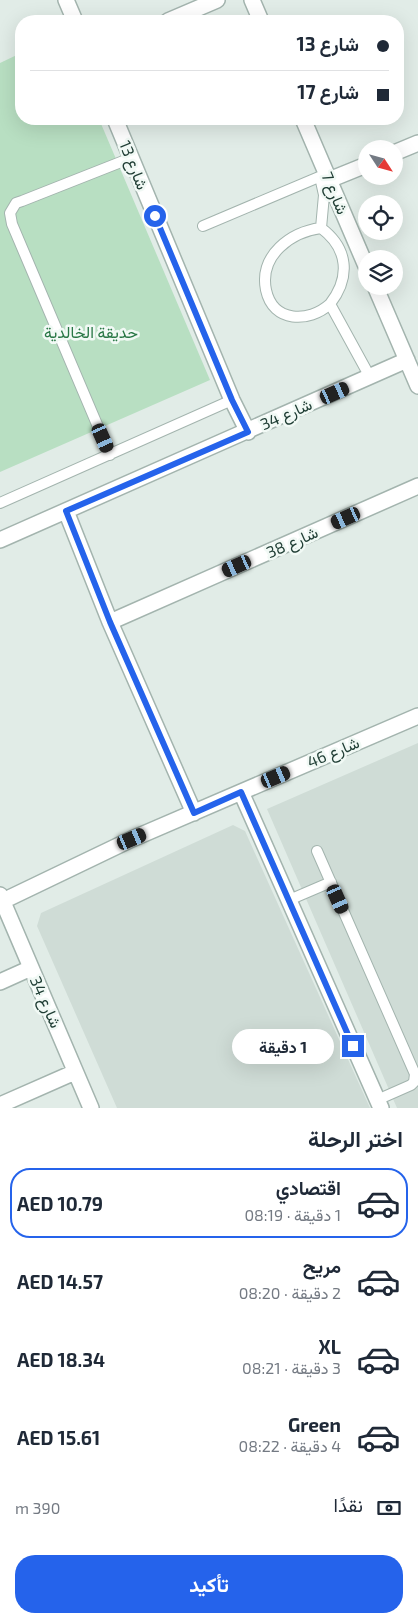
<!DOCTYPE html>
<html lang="ar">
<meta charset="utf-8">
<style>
:root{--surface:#fff;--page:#f2f2f3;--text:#1f2937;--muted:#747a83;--line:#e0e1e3;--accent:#2563eb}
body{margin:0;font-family:"Exo 2",Vazirmatn,sans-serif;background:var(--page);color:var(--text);direction:rtl;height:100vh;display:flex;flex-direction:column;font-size:19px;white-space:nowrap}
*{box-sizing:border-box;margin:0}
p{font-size:16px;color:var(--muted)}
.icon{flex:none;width:28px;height:28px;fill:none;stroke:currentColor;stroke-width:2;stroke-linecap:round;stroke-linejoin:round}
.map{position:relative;height:1108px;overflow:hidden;direction:ltr}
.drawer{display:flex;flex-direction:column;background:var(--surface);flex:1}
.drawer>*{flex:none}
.hud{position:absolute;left:15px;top:15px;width:389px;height:110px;border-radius:20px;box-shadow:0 5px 20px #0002;direction:rtl;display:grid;align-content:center;height:110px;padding:0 15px;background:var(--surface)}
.needle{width:32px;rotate:126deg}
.tools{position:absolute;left:358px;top:140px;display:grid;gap:10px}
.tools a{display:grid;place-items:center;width:45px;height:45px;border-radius:50%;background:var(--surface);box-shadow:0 5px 20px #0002;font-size:25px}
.end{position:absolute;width:22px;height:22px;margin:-11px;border:6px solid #2563eb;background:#fff;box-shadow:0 0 0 2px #fff}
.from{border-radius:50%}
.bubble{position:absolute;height:35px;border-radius:18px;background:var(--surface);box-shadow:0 5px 20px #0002;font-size:16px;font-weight:700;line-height:35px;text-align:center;direction:rtl}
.car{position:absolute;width:15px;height:30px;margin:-15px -8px;border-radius:6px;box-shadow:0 0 4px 1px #0007;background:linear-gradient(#222 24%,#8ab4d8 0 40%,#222 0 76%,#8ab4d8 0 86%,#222 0)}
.hud b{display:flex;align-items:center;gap:18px;height:48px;font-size:19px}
.hud b+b{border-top:1px solid var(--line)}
.hud i{width:12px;height:12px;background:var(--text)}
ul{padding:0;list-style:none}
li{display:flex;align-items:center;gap:15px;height:70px;margin:0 10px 8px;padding:0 5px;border:2px solid transparent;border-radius:20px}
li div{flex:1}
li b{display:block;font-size:19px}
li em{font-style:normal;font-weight:700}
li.selected{border-color:var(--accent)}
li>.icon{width:45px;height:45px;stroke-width:1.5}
h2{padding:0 15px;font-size:22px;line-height:60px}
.pay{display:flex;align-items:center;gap:12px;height:55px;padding:0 15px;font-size:19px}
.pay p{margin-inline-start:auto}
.cta{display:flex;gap:10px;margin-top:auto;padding:10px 15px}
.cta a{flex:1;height:58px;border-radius:20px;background:var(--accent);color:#fff;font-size:20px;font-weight:700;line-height:58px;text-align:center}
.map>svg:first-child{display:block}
.built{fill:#cfdcd6}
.green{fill:#b8dfc2}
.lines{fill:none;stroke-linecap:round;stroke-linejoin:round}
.service-casing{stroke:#a3b4ae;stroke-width:12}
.minor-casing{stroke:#a3b4ae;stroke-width:18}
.service{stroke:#fff;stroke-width:10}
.minor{stroke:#fff;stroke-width:15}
.route{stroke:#2563eb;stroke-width:6}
.labels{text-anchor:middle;stroke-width:5;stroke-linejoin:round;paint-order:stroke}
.street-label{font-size:16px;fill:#203e35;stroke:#f1f9f5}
.park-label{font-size:16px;fill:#287745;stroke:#f1f9f5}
</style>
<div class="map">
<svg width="418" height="1108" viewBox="0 0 418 1108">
<rect width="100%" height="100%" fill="#e1ece7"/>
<path class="built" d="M 418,743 L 418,1108 L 397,1108 L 267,809 Z
M 233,825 L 245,831 L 370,1108 L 117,1108 L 37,926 L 41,913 Z"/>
<path class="green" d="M 21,53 L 21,119 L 99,119 L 210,380 L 0,472 L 0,63 Z"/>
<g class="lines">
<defs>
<path id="service" d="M 320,177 L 324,195 L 321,228 C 291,232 259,255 266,290 C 273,323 309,323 330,304
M 203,226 L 326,174
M 321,228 C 348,248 351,277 330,304 L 370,377
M 110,455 L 12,224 L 10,213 L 16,203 L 22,201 L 131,158
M 0,503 L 232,400
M 317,851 L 415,1074 L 414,1082 L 411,1085 L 377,1100
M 289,900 L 331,882"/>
<path id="minor" d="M 66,0 L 75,21
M 252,0 L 261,21
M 168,21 L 217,0
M 115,119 L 232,400 L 248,432
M 303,119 L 366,266
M 394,153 L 418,143
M 329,180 L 366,165
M 375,286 L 418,386
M 66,511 L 110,622 L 194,813
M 0,540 L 407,360
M 110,622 L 418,486
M 241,792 L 381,1108
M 0,895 L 91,1108
M 3,901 L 132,839 L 418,716
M 0,982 L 31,968
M 0,1105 L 75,1072"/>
</defs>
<use href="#service" class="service-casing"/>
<use href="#minor" class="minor-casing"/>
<use href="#service" class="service"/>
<use href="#minor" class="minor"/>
</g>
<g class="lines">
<path class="route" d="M 155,216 L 232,400 L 248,432 L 66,511 L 110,622 L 194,813 L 241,792 L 353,1046"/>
</g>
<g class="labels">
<g class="street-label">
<text transform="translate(134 165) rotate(68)" y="6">شارع 13</text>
<text transform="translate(335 193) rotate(67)" y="6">شارع 7</text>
<text transform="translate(286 414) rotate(-24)" y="6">شارع 34</text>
<text transform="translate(292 542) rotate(-24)" y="6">شارع 38</text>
<text transform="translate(333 752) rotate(-23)" y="6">شارع 46</text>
<text transform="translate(46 1002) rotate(66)" y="6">شارع 34</text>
</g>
<g class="park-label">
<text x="91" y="338">حديقة الخالدية</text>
</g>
</g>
</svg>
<div class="tools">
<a><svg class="needle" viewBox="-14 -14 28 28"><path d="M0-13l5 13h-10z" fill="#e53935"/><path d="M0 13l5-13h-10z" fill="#747a83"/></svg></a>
<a><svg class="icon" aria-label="locate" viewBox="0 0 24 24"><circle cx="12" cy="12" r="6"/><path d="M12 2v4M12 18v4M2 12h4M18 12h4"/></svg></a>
<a><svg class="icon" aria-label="layers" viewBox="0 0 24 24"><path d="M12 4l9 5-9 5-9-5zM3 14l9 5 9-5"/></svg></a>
</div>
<i class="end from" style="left:155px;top:216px"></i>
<i class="end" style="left:353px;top:1046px"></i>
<div class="bubble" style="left:232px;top:1029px;width:102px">1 دقيقة</div>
<i class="car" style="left:335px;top:393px;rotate:66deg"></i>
<i class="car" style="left:103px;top:438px;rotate:156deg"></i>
<i class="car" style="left:346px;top:518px;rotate:246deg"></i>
<i class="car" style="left:237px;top:566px;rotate:246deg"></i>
<i class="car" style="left:276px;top:777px;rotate:67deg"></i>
<i class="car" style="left:132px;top:839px;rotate:67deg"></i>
<i class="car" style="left:338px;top:899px;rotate:156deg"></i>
<div class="hud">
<b><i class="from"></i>شارع 13</b>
<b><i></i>شارع 17</b>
</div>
</div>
<section class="drawer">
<h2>اختر الرحلة</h2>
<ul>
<li class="selected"><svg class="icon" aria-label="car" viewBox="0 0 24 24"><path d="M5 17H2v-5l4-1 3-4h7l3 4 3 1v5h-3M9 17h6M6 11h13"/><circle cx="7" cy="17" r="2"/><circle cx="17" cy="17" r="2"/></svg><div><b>اقتصادي</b><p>1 دقيقة · 08:19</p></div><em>AED 10.79</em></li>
<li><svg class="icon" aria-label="car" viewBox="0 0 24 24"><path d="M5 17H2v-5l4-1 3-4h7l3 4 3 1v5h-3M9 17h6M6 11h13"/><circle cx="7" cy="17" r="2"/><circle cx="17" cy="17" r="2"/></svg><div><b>مريح</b><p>2 دقيقة · 08:20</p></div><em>AED 14.57</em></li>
<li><svg class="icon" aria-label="car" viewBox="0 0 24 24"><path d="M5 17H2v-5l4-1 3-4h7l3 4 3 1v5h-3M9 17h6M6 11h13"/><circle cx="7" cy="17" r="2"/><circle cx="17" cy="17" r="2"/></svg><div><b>XL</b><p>3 دقيقة · 08:21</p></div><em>AED 18.34</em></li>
<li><svg class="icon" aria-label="car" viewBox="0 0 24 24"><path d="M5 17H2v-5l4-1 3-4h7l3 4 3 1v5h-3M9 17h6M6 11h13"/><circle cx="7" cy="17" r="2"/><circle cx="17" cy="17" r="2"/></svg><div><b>Green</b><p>4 دقيقة · 08:22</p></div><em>AED 15.61</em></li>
</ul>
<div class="pay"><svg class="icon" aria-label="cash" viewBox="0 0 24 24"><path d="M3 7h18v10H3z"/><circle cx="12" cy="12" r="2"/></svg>نقدًا<p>390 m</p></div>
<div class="cta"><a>تأكيد</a></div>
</section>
